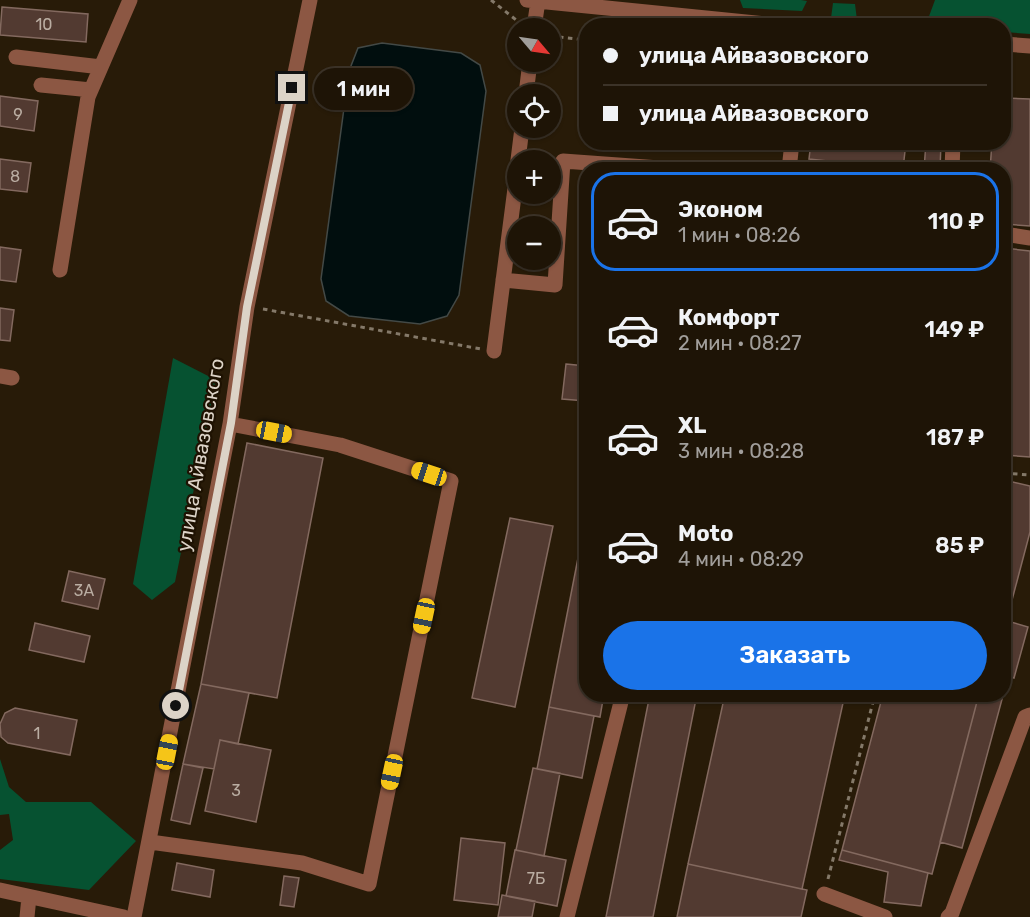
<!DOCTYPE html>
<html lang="ru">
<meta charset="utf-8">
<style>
:root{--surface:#1e1406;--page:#261d10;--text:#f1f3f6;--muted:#a19e9b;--line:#3c3328;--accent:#1a73e8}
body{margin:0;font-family:Rubik,sans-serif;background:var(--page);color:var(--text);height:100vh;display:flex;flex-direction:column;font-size:22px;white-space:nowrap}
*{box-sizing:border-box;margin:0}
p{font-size:20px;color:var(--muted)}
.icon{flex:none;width:33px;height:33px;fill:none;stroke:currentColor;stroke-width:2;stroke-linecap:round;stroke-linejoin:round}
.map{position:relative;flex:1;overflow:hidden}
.drawer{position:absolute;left:579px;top:162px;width:432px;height:540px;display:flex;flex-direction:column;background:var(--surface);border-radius:24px;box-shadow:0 2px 4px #0004,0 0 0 2px var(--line)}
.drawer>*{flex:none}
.top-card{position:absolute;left:579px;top:18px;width:432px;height:132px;border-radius:24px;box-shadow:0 2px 4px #0004,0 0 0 2px var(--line);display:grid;align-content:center;height:132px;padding:0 24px;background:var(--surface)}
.needle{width:39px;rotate:119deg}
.fabs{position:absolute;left:507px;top:18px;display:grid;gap:12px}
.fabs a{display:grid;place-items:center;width:54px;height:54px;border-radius:50%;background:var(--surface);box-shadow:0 2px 4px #0004,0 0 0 2px var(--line);font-size:30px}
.end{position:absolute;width:27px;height:27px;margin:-14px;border:8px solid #dcd3c7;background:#111;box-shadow:0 0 0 3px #111}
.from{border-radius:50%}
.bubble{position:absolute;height:42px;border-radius:21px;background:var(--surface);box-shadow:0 2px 4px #0004,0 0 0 2px var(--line);font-size:20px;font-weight:600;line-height:42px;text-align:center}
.car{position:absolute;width:18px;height:36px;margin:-18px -9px;border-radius:8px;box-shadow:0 0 4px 2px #0007;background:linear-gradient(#f5c518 24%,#345 0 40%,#f5c518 0 76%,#345 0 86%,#f5c518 0)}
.top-card b{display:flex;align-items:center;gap:21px;height:57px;font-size:22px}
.top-card b+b{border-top:2px solid var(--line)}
.top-card i{width:15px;height:15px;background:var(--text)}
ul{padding:10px 0 0;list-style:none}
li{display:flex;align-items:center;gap:18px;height:99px;margin:0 12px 9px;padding:0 12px;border:3px solid transparent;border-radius:24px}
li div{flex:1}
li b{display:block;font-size:22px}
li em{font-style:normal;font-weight:600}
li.selected{border-color:var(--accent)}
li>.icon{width:54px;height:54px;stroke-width:1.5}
.primary-button{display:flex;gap:12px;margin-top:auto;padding:12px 24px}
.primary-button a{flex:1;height:69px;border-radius:36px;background:var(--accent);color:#fff;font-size:24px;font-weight:600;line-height:69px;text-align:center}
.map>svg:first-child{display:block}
.forest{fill:#065231}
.water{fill:#010e0e;stroke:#434946;stroke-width:1.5}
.building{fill:#523a31;stroke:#83695f;stroke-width:1.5}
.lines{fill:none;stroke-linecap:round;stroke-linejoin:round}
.path{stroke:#847969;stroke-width:3;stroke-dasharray:4.5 4.5;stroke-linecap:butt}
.minor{stroke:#8c5743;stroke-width:15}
.route{stroke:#dcd3c7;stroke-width:8}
.labels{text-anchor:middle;stroke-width:4.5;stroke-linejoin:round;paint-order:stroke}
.number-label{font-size:16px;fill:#baada2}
.street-label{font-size:20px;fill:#dcd3c7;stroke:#1e1202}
</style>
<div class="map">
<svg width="1030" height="917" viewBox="0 0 1030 917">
<rect width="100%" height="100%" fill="#281b08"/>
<path class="forest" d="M 740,0 L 801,0 L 807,1 L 802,11 L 743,8 Z
M 935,0 L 1030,0 L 1030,34 L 1004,32 L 1004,26 L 937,25 L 928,19 Z
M 833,3 L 855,4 L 857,20 L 831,18 Z
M 173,358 L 216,380 L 175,582 L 152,600 L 133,584 Z
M 0,759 L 9,787 L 26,802 L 91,802 L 136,841 L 89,890 L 0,879 L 0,850 L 13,840 L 9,814 L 0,815 Z"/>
<path class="water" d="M 382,43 L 461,53 L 480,65 L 486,91 L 459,295 L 447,316 L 420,324 L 349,316 L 326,301 L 321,279 L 349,71 L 358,48 Z"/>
<path class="building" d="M 2,7 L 88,14 L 86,42 L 0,35 Z
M 0,96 L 38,101 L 34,131 L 0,126 Z
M 1004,98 L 1030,99 L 1030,226 L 1004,224 L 1004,170 L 990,170 L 992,142 L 1004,142 Z
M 811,142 L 857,142 L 888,146 L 888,142 L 906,142 L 903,169 L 809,159 Z
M 926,142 L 941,142 L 940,170 L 924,170 Z
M 0,159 L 31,163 L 27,192 L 0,189 Z
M 0,247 L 21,250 L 16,282 L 0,280 Z
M 1004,248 L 1030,251 L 1030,457 L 1004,455 Z
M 0,308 L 14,310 L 10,341 L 0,340 Z
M 566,364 L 586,366 L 586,401 L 562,399 Z
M 247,443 L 323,458 L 277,698 L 201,684 Z
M 1004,480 L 1030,486 L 1030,532 L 1007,619 L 1004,619 Z
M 586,517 L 586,694 L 604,694 L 600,717 L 549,707 Z
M 510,518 L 553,526 L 515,707 L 472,698 Z
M 69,571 L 105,579 L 98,609 L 62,601 Z
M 1004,620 L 1028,627 L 1014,678 L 1004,675 Z
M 35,623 L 90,636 L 84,662 L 29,650 Z
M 1004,675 L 1008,677 L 962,848 L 940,842 L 979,694 L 1004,694 Z
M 201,684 L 249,693 L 238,744 L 220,740 L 214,769 L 183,764 Z
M 650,694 L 697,694 L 653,917 L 606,917 Z
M 725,694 L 845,694 L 802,889 L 688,864 Z
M 883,694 L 979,694 L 932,874 L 842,850 Z
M 549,707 L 594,716 L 582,778 L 537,769 Z
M 15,708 L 77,720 L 70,755 L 8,743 L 1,737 L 0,724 L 5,713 Z
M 220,740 L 271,750 L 256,822 L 205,811 Z
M 183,764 L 203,768 L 190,824 L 171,820 Z
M 533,768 L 560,773 L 544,856 L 516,850 Z
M 461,838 L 505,843 L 498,905 L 454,900 Z
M 515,850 L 566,860 L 557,906 L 506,896 Z
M 842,850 L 928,873 L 921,906 L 884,902 L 888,872 L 839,860 Z
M 177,863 L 214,870 L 210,897 L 172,890 Z
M 688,864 L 807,890 L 801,917 L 677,917 Z
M 284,876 L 299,878 L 294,907 L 280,905 Z
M 502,895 L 535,901 L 532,917 L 498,917 Z"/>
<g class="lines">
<path class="path" d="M 491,0 L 520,23
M 550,36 L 586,40
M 263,309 L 481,349
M 1004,473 L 1030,475
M 828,879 L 875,694"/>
<path class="minor" d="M 527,0 L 787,26
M 534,28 L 538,1
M 1004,44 L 1030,46
M 16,57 L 101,67
M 41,85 L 91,90
M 526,94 L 530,62
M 518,160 L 522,128
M 789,170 L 792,142
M 952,170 L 953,142
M 1004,234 L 1030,238
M 60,270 L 88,97 L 130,0
M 503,280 L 555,285 L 563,161 L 687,170
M 494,351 L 518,165
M 0,376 L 12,378
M 150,842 L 302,863 L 369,884 L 451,481 L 340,445 L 230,424
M 0,890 L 124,917
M 824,894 L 885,917
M 27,917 L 29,897
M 134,917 L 230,424 L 247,307 L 310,0
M 567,917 L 623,694
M 948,917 L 952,913 L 1025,717 L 1030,715"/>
</g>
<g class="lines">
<path class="route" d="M 176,706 L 231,423 L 247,307 L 292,88"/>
</g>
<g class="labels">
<g class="number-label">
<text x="44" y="30">10</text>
<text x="18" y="120">9</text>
<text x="15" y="182">8</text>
<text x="84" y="596">3А</text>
<text x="37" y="739">1</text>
<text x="236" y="796">3</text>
<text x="536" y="884">7Б</text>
</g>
<g class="street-label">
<text transform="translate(200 455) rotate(-80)" y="7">улица Айвазовского</text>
</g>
</g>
</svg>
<div class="fabs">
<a><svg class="needle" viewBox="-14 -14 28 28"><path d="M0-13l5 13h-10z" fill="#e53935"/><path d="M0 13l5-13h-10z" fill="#a19e9b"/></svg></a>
<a><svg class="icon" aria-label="locate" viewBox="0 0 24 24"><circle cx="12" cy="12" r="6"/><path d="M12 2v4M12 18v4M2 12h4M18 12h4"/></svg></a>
<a>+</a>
<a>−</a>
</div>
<i class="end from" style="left:176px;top:706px"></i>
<i class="end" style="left:292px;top:88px"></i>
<div class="bubble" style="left:314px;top:68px;width:99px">1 мин</div>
<i class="car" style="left:274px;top:432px;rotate:101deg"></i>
<i class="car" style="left:429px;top:474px;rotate:288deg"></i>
<i class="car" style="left:424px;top:616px;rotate:192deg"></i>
<i class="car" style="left:167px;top:752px;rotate:11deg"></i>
<i class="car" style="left:392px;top:772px;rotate:192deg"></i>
<div class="top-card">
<b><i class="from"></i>улица Айвазовского</b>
<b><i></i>улица Айвазовского</b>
</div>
<section class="drawer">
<ul>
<li class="selected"><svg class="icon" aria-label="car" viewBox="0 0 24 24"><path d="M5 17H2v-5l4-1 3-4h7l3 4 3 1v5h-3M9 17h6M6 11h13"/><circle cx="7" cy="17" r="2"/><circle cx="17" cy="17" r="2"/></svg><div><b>Эконом</b><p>1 мин · 08:26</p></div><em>110 ₽</em></li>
<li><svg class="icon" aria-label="car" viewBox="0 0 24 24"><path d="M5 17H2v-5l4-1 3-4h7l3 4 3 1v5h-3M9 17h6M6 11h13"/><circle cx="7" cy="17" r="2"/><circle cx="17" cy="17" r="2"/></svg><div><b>Комфорт</b><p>2 мин · 08:27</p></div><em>149 ₽</em></li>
<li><svg class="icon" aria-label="car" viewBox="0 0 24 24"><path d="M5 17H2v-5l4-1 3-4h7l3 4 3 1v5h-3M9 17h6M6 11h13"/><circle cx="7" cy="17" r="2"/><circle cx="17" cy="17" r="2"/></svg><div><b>XL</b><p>3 мин · 08:28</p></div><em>187 ₽</em></li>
<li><svg class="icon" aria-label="car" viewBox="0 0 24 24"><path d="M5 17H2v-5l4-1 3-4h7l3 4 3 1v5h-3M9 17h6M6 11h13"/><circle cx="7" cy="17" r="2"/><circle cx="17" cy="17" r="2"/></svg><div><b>Moto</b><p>4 мин · 08:29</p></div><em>85 ₽</em></li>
</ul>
<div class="primary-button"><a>Заказать</a></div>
</section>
</div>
